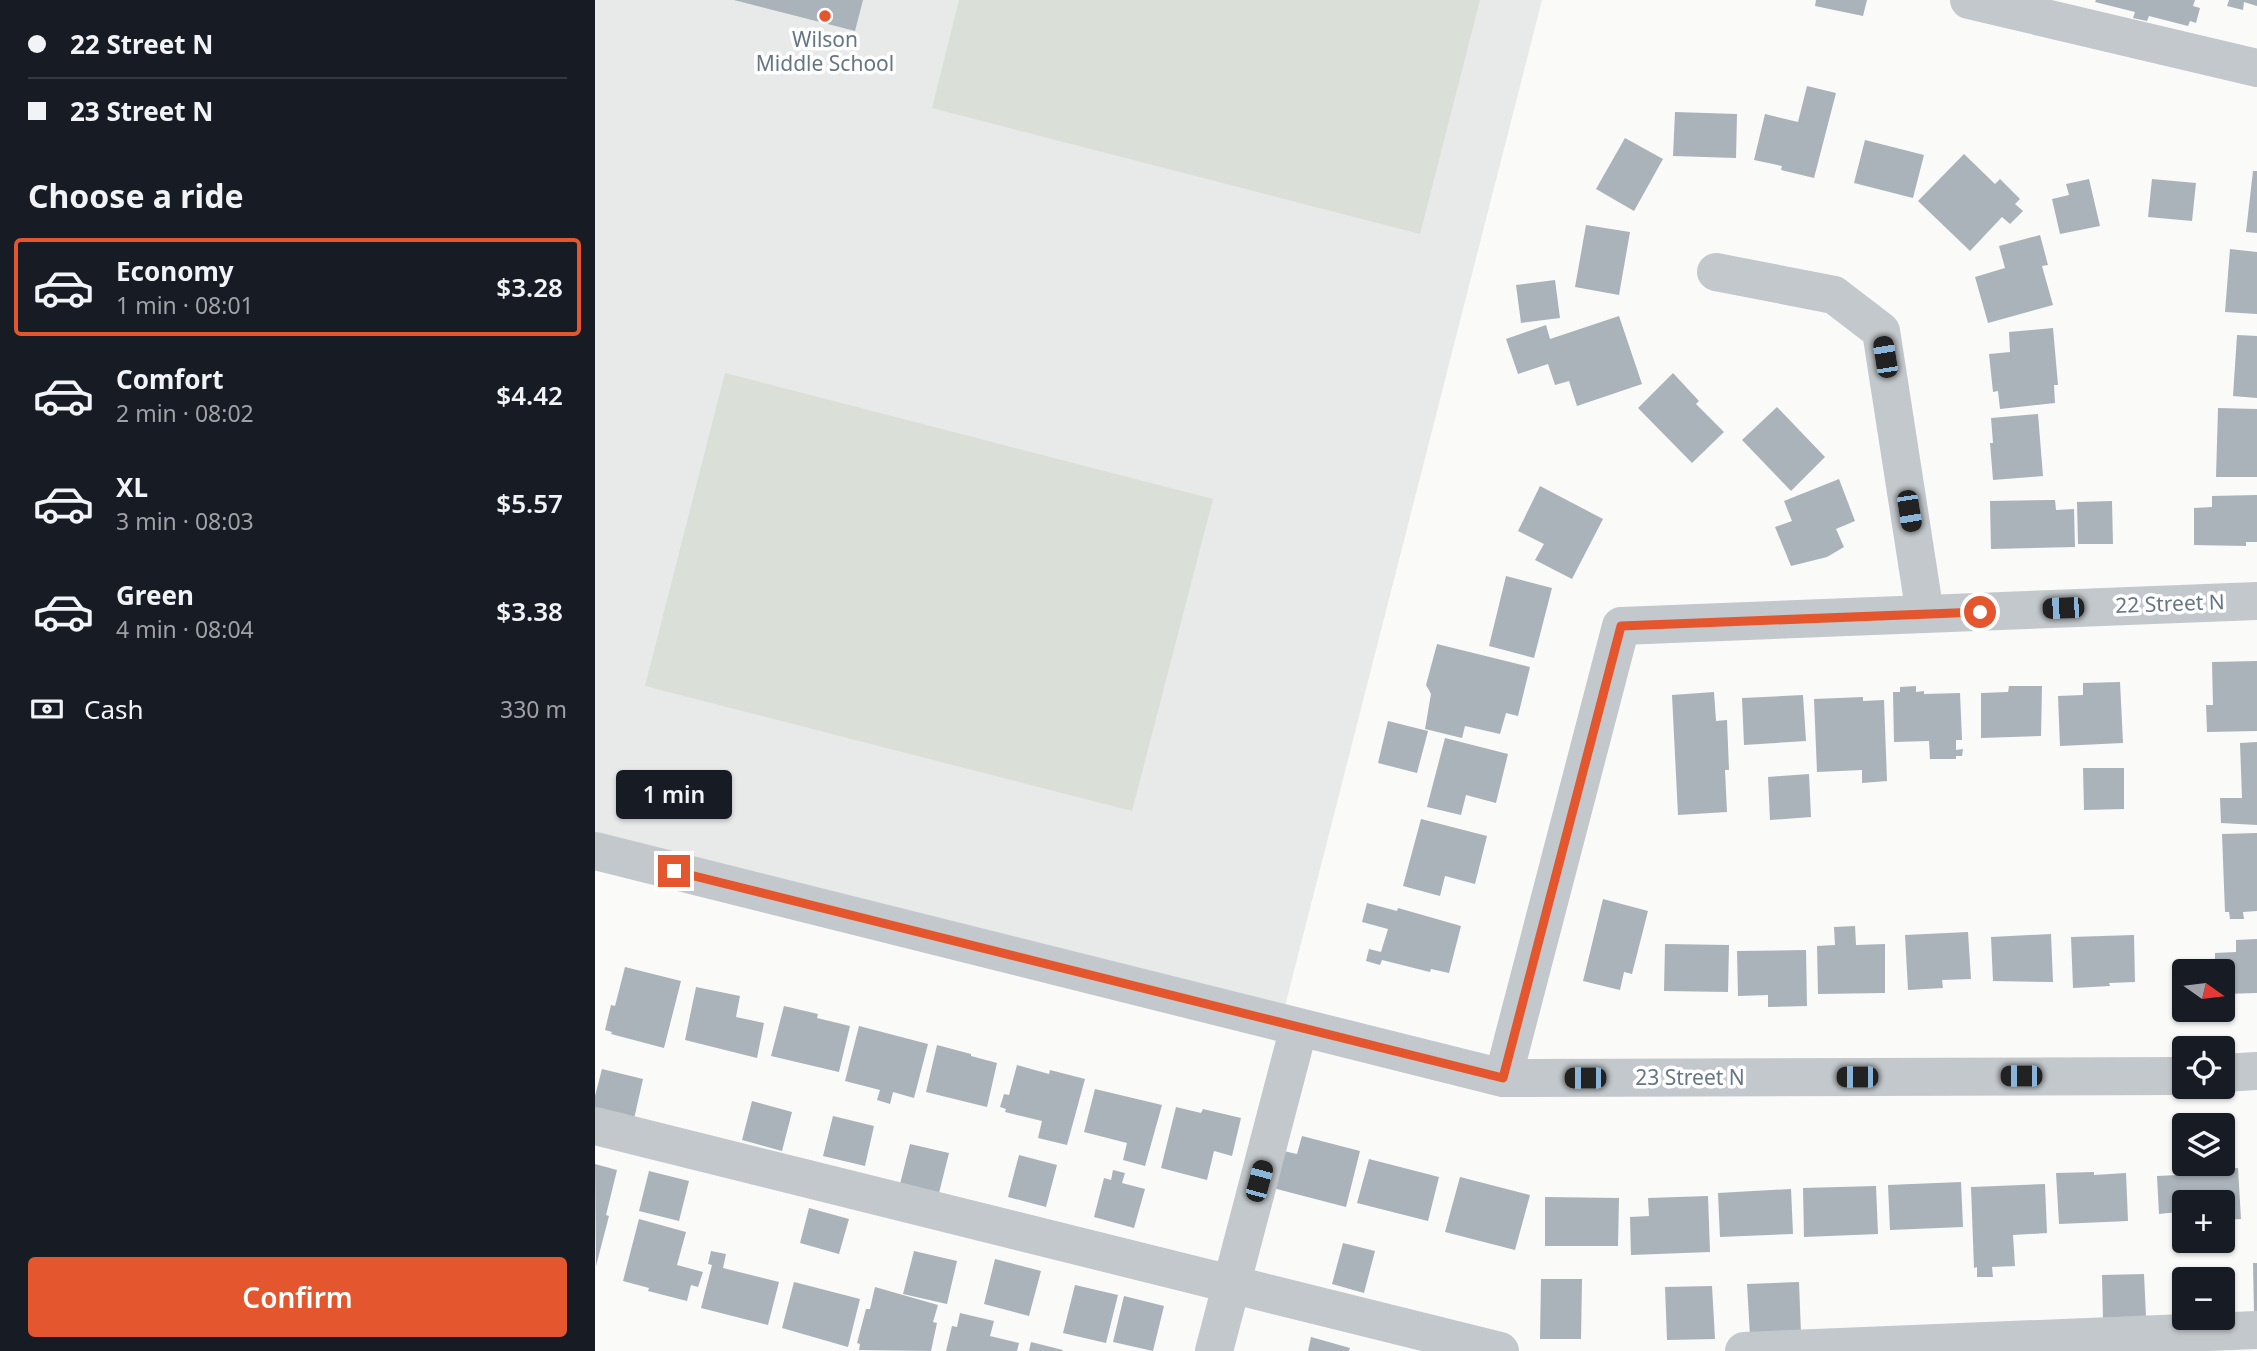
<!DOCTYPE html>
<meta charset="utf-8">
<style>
:root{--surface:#171b24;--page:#242831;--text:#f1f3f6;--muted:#9ea1a6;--line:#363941;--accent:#e4572e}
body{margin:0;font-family:"Noto Sans",sans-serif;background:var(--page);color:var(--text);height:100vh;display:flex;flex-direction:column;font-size:26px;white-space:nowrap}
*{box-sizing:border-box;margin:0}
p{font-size:23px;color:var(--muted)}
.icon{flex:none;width:38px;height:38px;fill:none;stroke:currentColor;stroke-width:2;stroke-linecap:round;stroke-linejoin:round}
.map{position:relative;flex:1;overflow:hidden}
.side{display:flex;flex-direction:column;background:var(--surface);width:595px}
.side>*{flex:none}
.top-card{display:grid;align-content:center;height:154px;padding:0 28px;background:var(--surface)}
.needle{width:46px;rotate:104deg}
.fabs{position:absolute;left:1577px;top:959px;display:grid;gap:14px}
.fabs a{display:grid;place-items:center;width:63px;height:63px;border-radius:7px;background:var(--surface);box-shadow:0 2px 5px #0004;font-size:35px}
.end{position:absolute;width:32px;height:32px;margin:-16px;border:9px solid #e4572e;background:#fff;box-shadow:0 0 0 4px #fff}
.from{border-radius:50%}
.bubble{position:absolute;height:49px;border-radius:7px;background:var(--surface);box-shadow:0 2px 5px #0004;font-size:23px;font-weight:600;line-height:49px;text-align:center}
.car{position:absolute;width:21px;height:42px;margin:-21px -10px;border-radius:9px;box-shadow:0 0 5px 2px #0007;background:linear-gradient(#222 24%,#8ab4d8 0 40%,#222 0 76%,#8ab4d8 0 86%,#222 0)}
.top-card b{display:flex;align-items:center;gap:24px;height:66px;font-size:26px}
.top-card b+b{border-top:2px solid var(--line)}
.top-card i{width:18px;height:18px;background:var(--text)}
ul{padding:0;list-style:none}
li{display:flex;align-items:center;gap:21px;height:98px;margin:0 14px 10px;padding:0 14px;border:4px solid transparent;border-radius:7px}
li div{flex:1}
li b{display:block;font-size:26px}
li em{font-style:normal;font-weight:600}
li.current{border-color:var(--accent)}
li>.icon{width:63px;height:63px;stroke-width:1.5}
h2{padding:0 28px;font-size:32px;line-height:84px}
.pay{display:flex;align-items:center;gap:18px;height:77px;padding:0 28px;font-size:26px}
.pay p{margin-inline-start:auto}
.action{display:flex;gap:14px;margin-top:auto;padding:14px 28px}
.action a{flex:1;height:80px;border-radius:7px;background:var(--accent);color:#fff;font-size:28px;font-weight:600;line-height:80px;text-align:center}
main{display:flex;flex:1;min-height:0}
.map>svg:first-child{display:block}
.built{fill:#e8e9e9}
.green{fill:#dadfd7}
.building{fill:#aab3b9}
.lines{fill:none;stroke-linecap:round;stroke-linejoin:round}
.minor{stroke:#c3c8cc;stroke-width:38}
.route{stroke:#e4572e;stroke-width:9}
.poi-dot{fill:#e4572e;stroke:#fff;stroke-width:2.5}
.labels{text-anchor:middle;stroke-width:7;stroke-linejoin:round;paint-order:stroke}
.poi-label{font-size:21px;fill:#657683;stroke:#fff}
.street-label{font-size:21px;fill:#657683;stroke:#fff}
</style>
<main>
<section class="side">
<div class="top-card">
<b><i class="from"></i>22 Street N</b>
<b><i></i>23 Street N</b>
</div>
<h2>Choose a ride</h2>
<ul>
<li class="current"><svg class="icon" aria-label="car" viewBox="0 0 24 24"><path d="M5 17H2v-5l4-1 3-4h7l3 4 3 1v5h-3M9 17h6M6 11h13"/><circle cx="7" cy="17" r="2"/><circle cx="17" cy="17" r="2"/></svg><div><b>Economy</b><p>1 min · 08:01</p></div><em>$3.28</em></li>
<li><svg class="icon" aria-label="car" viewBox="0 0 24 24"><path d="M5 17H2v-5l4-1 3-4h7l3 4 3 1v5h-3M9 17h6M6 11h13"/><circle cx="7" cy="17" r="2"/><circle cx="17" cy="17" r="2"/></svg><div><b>Comfort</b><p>2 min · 08:02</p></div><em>$4.42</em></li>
<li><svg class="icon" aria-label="car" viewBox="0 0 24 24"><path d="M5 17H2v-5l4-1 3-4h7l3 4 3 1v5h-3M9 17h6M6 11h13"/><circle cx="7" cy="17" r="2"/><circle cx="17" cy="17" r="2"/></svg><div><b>XL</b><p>3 min · 08:03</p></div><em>$5.57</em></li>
<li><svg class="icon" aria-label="car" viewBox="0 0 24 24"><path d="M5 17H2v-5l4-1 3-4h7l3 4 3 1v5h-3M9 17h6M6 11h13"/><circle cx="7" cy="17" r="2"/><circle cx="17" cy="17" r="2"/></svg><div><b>Green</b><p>4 min · 08:04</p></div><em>$3.38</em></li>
</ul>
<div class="pay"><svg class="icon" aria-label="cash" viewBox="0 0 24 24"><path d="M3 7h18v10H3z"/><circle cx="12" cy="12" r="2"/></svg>Cash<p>330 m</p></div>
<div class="action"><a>Confirm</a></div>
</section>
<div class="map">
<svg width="1662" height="1351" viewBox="0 0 1662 1351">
<rect width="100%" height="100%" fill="#fafaf8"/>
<path class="built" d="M 0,0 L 947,0 L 686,1022 L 0,851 Z"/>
<path class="green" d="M 364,0 L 885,0 L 825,234 L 337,108 Z
M 130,373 L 618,499 L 537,811 L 50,686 Z"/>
<path class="building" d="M 139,0 L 268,0 L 260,31 Z
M 1221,0 L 1272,0 L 1268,16 L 1220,6 Z
M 1501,0 L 1600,0 L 1598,6 L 1605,8 L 1601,23 L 1595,21 L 1593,26 L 1554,16 L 1552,21 L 1538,18 L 1540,12 L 1500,2 Z
M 1634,0 L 1662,0 L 1662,6 L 1649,2 L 1648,10 L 1632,6 Z
M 1212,86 L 1241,93 L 1219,178 L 1186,170 L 1187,166 L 1159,160 L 1170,114 L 1203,122 Z
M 1080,112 L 1142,114 L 1141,158 L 1078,156 Z
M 1030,138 L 1068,159 L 1039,211 L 1001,189 Z
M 1270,140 L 1329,155 L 1318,198 L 1259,183 Z
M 1369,154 L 1400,184 L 1405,179 L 1425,199 L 1420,204 L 1428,211 L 1415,224 L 1407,217 L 1375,251 L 1323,201 Z
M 1658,171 L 1662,171 L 1662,233 L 1651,232 Z
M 1494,179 L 1505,226 L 1465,234 L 1457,199 L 1474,195 L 1471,184 Z
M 1557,179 L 1601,183 L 1597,221 L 1553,217 Z
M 991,225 L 1035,232 L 1024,295 L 980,287 Z
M 1445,235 L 1453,265 L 1447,266 L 1458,305 L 1393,323 L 1380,277 L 1410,268 L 1404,246 Z
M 1635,249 L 1662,252 L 1662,314 L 1630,312 Z
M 960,280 L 965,318 L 926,323 L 921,285 Z
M 1024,316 L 1047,384 L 982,406 L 974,381 L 960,385 L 953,364 L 923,374 L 911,339 L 951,325 L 955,339 Z
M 1458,328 L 1463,385 L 1459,385 L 1460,403 L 1405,409 L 1403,391 L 1398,392 L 1394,354 L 1415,352 L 1414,332 Z
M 1642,335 L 1662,336 L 1662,398 L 1638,396 Z
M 1078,373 L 1104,401 L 1101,404 L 1129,432 L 1097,463 L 1043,408 Z
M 1182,407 L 1230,457 L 1196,491 L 1147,440 Z
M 1623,408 L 1662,409 L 1662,477 L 1621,477 Z
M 1443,414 L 1448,476 L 1398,480 L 1395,443 L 1398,443 L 1396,418 Z
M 1244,479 L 1260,521 L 1241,529 L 1249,547 L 1232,557 L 1196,566 L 1180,527 L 1197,521 L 1189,501 Z
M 945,486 L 1008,519 L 977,579 L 940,560 L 949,544 L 923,531 Z
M 1662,495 L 1662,542 L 1651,542 L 1651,546 L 1599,545 L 1599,508 L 1617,507 L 1617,496 Z
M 1460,500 L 1461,510 L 1479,509 L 1480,547 L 1396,549 L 1395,501 Z
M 1517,501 L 1518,544 L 1483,544 L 1482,502 Z
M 911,576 L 957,588 L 939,658 L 894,646 Z
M 842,644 L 935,667 L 923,716 L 911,713 L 905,734 L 870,726 L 867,738 L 830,729 L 836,694 L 831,685 Z
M 1662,661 L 1662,731 L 1612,732 L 1611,705 L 1618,705 L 1617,662 Z
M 1525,682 L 1528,743 L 1465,746 L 1463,696 L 1488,695 L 1488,683 Z
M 1321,686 L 1321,692 L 1329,691 L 1329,694 L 1365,693 L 1367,740 L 1361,740 L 1361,750 L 1368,749 L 1367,756 L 1361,756 L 1361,759 L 1335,759 L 1334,741 L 1299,742 L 1298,692 L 1305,692 L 1305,687 Z
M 1414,686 L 1447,686 L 1446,736 L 1386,738 L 1386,693 L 1413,692 Z
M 1119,692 L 1121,721 L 1132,720 L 1134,770 L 1130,770 L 1132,812 L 1083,815 L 1077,695 Z
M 1208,695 L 1211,741 L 1149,745 L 1147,698 Z
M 1268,697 L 1268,701 L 1289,700 L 1292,781 L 1267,783 L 1267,770 L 1222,772 L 1219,699 Z
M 793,721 L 833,731 L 822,773 L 783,763 Z
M 850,738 L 913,754 L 901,803 L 871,795 L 866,815 L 832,807 Z
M 1662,742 L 1662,825 L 1626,823 L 1625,798 L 1647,798 L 1645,743 Z
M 1488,768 L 1529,768 L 1529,809 L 1489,810 Z
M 1214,774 L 1216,817 L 1175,820 L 1173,777 Z
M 826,819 L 892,836 L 880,884 L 850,876 L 845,896 L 808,886 Z
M 1662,833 L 1662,911 L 1648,912 L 1649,919 L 1635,919 L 1634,912 L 1630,912 L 1627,834 Z
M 1008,899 L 1053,911 L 1037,974 L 1029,972 L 1025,990 L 988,981 Z
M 772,903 L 802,911 L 803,908 L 866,926 L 854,973 L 836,969 L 835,972 L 787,960 L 785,965 L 771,961 L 774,949 L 786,952 L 793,929 L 767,922 Z
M 1260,926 L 1261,945 L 1290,944 L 1290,993 L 1223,994 L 1222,946 L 1240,945 L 1239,927 Z
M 1373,932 L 1376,979 L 1347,980 L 1348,988 L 1313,990 L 1310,935 Z
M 1456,934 L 1458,982 L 1398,981 L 1396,937 Z
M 1539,935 L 1540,982 L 1514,983 L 1515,986 L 1478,988 L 1476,937 Z
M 1662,939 L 1662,993 L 1628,994 L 1628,971 L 1620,971 L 1620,953 L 1641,952 L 1641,940 Z
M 1070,944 L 1134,945 L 1133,992 L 1069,991 Z
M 1211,950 L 1212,1006 L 1173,1007 L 1173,995 L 1143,996 L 1142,951 Z
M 30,967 L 86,981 L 69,1048 L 16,1034 L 17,1032 L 10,1030 L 16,1005 L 20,1006 Z
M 101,987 L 145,996 L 141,1017 L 169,1023 L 162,1058 L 90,1040 Z
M 189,1006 L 223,1014 L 222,1018 L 255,1026 L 244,1072 L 176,1056 Z
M 264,1026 L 333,1044 L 319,1098 L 298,1092 L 295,1104 L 282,1100 L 285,1090 L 250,1081 Z
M 342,1045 L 376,1054 L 376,1056 L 402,1063 L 392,1107 L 331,1092 Z
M 422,1065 L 454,1074 L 455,1070 L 490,1079 L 472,1145 L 443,1138 L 447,1121 L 410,1112 L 411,1109 L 405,1107 L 409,1094 L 414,1095 Z
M 7,1069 L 48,1079 L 39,1119 L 0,1109 L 0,1096 Z
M 500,1089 L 567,1105 L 550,1166 L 528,1160 L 532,1143 L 489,1132 Z
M 157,1101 L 197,1112 L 187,1151 L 147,1140 Z
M 581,1107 L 606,1113 L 608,1109 L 646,1118 L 637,1156 L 619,1151 L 612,1180 L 566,1168 Z
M 238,1116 L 279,1126 L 270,1166 L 228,1156 Z
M 707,1136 L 765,1151 L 751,1207 L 674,1187 L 684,1150 L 702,1154 Z
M 315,1144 L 354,1153 L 344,1193 L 305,1184 Z
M 424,1155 L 462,1165 L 451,1207 L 413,1197 Z
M 774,1159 L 844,1177 L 833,1221 L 762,1203 Z
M 0,1164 L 22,1170 L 11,1215 L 14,1216 L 1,1266 Z
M 1643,1168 L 1646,1219 L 1628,1220 L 1628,1202 L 1589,1202 L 1589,1222 L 1583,1222 L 1583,1212 L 1564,1214 L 1562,1176 L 1582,1175 L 1582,1172 Z
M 518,1170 L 530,1173 L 527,1183 L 550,1189 L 539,1228 L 499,1217 L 509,1178 L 516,1180 Z
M 54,1171 L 94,1181 L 84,1221 L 44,1211 Z
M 1499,1172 L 1499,1175 L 1531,1173 L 1533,1221 L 1464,1224 L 1461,1173 Z
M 865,1177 L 935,1195 L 920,1250 L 850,1232 Z
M 1366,1182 L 1368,1227 L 1295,1230 L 1293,1185 Z
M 1450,1184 L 1452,1233 L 1418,1235 L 1420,1266 L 1397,1267 L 1398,1277 L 1382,1277 L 1382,1267 L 1379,1268 L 1376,1187 Z
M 1281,1186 L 1283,1234 L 1209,1237 L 1208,1188 Z
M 1196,1189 L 1198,1234 L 1125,1237 L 1123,1193 Z
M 1113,1196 L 1115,1252 L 1036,1255 L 1035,1217 L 1054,1216 L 1053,1198 Z
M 950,1197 L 1024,1198 L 1023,1246 L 950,1246 Z
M 214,1208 L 254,1219 L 244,1254 L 205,1243 Z
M 44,1219 L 91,1232 L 82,1265 L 108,1272 L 103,1287 L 96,1285 L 92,1301 L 53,1291 L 54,1288 L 28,1281 Z
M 748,1243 L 780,1251 L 769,1293 L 737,1284 Z
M 116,1251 L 131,1254 L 128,1268 L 184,1282 L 173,1325 L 106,1308 L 117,1265 L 113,1264 Z
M 319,1251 L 362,1261 L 352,1304 L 308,1294 Z
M 400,1259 L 446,1271 L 434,1316 L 389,1304 Z
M 1658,1263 L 1662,1263 L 1662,1311 L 1659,1311 Z
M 1549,1274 L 1551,1317 L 1508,1319 L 1507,1275 Z
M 946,1279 L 987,1279 L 986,1339 L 945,1339 Z
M 199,1282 L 265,1299 L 253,1347 L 187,1328 Z
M 1204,1282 L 1206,1334 L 1155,1336 L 1152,1284 Z
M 480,1285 L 523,1295 L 511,1343 L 468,1333 Z
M 1117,1286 L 1120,1339 L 1072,1340 L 1070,1287 Z
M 280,1287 L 343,1305 L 338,1322 L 342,1323 L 336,1351 L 264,1350 L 265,1344 L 262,1343 L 271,1309 L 275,1309 Z
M 529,1296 L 569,1306 L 558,1351 L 518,1342 Z
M 365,1313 L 399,1321 L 395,1336 L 424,1343 L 422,1351 L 351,1351 L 357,1326 L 362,1327 Z
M 716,1337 L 755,1348 L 754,1351 L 713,1351 Z
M 436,1342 L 468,1350 L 467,1351 L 434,1351 Z"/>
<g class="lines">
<path class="minor" d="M 1374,0 L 1662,68
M 1121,272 L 1239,295 L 1286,331 L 1330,614
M 0,851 L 908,1078 L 1589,1076
M 1628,1073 L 1662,1071
M 908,1078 L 1026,626 L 1662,601
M 0,1126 L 905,1351
M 619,1351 L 704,1027
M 1149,1351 L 1662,1330"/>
</g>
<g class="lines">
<path class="route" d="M 79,871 L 908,1078 L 1026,626 L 1385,612"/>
</g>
<circle class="poi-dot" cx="230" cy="16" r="7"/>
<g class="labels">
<g class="poi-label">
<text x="230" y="47">Wilson<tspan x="230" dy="24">Middle School</tspan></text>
</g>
<g class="street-label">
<text transform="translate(1575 604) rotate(-2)" y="7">22 Street N</text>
<text x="1095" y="1085">23 Street N</text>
</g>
</g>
</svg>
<div class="fabs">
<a><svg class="needle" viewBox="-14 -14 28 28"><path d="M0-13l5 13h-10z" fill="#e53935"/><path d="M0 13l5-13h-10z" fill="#9ea1a6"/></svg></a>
<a><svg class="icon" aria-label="locate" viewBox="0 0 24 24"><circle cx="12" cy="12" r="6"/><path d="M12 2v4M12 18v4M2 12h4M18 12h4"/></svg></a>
<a><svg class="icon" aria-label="layers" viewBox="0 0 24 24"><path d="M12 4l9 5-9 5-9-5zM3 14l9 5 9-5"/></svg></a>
<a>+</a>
<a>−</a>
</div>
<i class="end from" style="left:1385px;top:612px"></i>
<i class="end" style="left:79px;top:871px"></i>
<div class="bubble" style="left:21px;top:770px;width:116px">1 min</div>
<i class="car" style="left:1290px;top:357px;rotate:351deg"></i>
<i class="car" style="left:1314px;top:511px;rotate:171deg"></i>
<i class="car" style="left:1468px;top:608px;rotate:268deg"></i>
<i class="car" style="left:1426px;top:1076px;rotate:270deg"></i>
<i class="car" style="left:1262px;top:1077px;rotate:270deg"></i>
<i class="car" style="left:990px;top:1078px;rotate:270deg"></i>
<i class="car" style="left:664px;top:1181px;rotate:15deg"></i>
</div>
</main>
